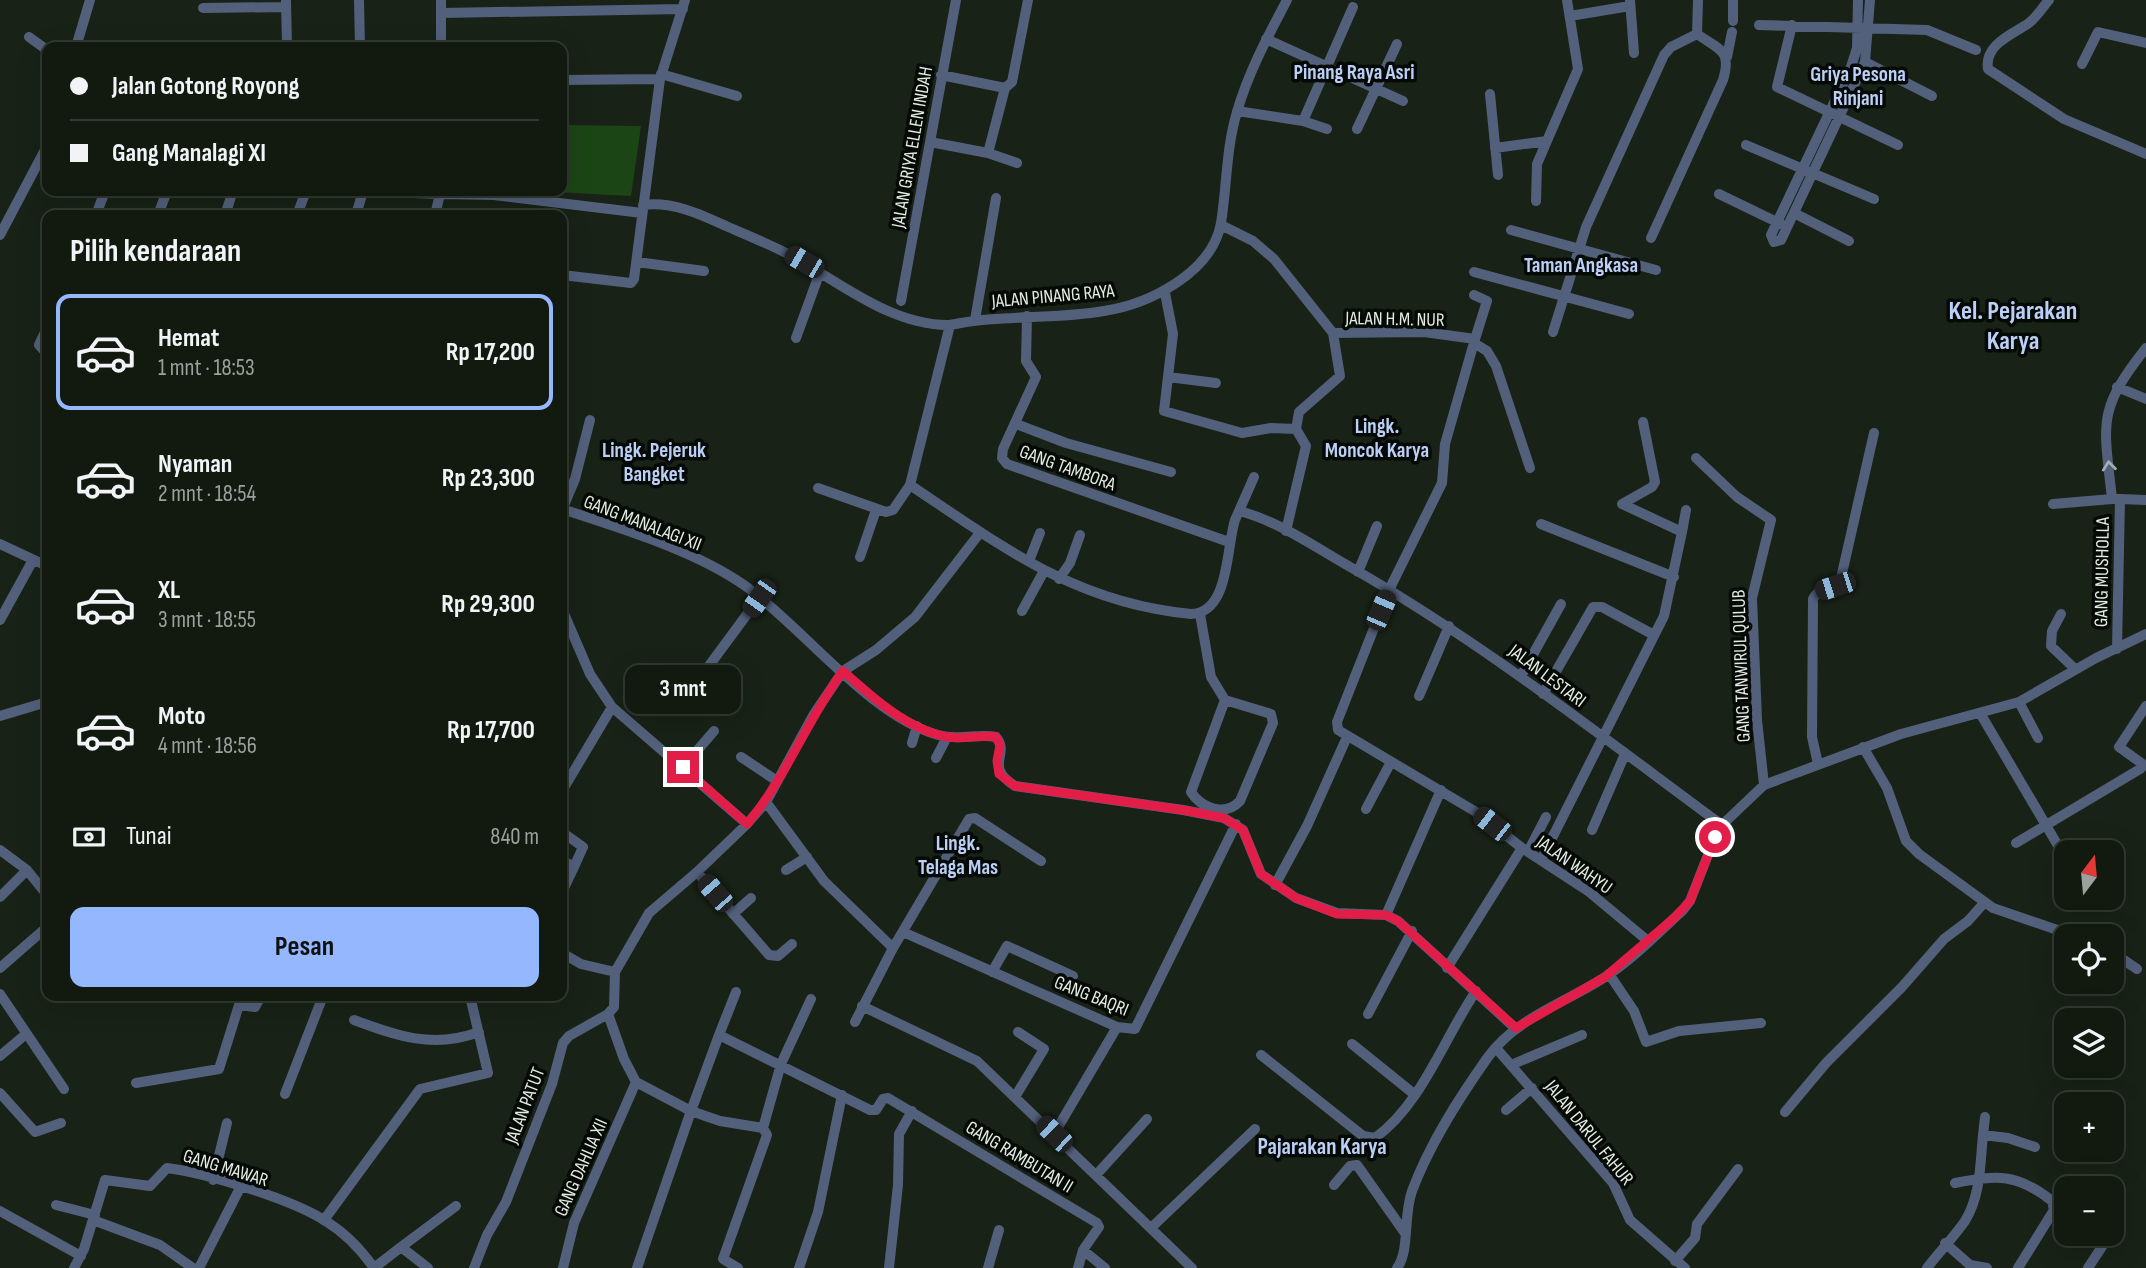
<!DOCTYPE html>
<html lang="id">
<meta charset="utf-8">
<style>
:root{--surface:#121a10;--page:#1f271e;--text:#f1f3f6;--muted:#9ca19f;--line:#313830;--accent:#94b7fd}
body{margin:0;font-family:"Sofia Sans Condensed",sans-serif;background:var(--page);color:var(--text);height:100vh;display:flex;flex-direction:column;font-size:26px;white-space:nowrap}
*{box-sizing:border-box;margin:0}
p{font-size:23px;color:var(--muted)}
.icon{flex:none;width:38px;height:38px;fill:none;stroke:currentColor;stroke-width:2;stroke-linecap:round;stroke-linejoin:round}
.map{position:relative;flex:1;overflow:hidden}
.drawer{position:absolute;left:42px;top:210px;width:525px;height:791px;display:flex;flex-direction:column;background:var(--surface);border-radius:14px;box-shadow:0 7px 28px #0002,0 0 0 2px var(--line)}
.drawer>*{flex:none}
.hud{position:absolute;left:42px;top:42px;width:525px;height:154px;border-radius:14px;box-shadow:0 7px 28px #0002,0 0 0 2px var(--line);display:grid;align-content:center;height:154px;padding:0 28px;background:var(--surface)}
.needle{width:46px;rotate:16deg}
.tools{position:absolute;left:2054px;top:840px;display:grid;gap:14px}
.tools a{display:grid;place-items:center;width:70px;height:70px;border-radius:14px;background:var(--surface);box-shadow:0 7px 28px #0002,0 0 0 2px var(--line);font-size:35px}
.end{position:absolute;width:32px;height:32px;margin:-16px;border:9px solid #e11d48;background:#fff;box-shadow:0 0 0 4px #fff}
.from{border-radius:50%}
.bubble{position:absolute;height:49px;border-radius:14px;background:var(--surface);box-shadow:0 7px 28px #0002,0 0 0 2px var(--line);font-size:23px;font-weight:700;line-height:49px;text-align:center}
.car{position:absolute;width:21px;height:42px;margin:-21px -10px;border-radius:9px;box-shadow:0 0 5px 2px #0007;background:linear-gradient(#222 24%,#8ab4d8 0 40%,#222 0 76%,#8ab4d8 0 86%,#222 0)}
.hud b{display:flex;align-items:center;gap:24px;height:66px;font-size:26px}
.hud b+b{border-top:2px solid var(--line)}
.hud i{width:18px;height:18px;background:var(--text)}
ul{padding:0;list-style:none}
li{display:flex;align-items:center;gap:21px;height:116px;margin:0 14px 10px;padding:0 14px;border:4px solid transparent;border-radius:14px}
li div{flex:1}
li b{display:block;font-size:26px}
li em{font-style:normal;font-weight:700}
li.active{border-color:var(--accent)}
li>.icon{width:63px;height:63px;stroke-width:1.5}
h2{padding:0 28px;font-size:32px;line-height:84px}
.pay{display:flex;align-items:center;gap:18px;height:77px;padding:0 28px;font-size:26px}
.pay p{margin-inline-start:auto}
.button{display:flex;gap:14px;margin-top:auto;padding:14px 28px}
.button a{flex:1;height:80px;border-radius:14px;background:var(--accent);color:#111;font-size:28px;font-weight:700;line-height:80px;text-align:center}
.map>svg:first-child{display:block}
.green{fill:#1c4516}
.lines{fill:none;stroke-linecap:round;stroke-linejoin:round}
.minor{stroke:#53607c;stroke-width:10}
.oneway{stroke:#a3adb5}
.route{stroke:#e11d48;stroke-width:9}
.labels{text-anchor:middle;stroke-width:7;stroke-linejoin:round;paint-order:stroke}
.street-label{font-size:19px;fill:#e5ece3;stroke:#060a06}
.neighbourhood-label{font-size:21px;font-weight:bold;fill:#bbcff7;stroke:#060a06}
.quarter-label{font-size:23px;font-weight:bold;fill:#bbcff7;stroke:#060a06}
.district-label{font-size:26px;font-weight:bold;fill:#bbcff7;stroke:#060a06}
</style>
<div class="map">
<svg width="2146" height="1268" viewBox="0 0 2146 1268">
<rect width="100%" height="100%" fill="#182216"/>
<path class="green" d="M 562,125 L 641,126 L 631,196 L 534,191 L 562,191 Z"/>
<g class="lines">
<path class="minor" d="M 359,0 L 360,47
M 441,0 L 441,47
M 1287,0 C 1268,36 1248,73 1237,112 C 1226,148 1227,186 1221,223 C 1212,273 1149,304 1104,311 C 1053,320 1001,314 950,325 L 910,485 C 1003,547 1075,603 1191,614 C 1230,613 1226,547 1235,520 L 1239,511 C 1279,521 1316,548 1352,568 C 1483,643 1601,736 1722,825
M 1630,0 L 1634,53
M 1733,0 L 1733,21
M 1858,0 L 1857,48 L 1851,67 L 1771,235 L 1774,242 L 1781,240 L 1865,62 L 1870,0
M 2049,0 C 2042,8 2035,20 2026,25 C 2010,35 1984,46 1988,69 L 2064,119 L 2146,154
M 286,1 L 287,47
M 203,8 L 286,7
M 441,13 L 683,9
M 1570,16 L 1630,6
M 1759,25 L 1927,30 L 1976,50
M 1792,25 L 1777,87 L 1898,145
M 29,37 L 47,50
M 1266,39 L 1403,101
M 76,47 L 90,0
M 1727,57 L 1732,32
M 1865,62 L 1932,96
M 2082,64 L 2098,32 L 2146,43
M 661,74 L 737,96
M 941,75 L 1005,88
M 562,80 L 660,79
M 1005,88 L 1012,82 L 1028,0
M 1490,94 L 1498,175
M 1237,111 L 1303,121 L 1327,129
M 1303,121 L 1353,7
M 1357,129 L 1397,44
M 930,142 L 988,153 L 1017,163
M 1746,145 L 1874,199
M 1495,148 L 1547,141
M 988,153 L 1005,88
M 362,191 L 440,194 L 440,191
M 1719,194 L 1781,224
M 1536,201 L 1537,164 L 1578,69 L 1567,0
M 643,205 C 672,201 700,214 726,226 C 747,235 769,244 790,255 C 840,282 891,326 950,325
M 1794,213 L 1849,241
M 96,215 L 105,191
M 158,215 L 167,191
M 225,215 L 233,191
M 297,215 L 306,191
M 356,215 L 363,191
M 435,215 L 440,194 L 494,195 L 642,213
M 1221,225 L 1253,241 L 1274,259 L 1333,333 L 1424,332 L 1475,339 L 1445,444 L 1442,483 L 1389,590 L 1337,722 L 1338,730 L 1476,812 L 1522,848 L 1588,891 L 1648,941
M 1511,230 L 1656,270
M 0,235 L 47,146
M 1651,238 L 1723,80 C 1732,50 1720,50 1697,34
M 637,262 L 704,271
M 1474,272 L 1629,314
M 562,275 L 631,283 L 634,279 L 660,79 L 685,0
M 1165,293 L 1173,334 L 1164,411 L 1242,433 L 1271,428 L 1296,429
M 1474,295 L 1487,301 L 1475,339
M 901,301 L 956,0
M 1027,316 L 1026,361 L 1036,377 L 1003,449 L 1002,458 L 1007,464 L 1229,542
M 975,320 L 996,198
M 47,328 L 39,345 L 47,354
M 1553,332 L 1586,227 L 1664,55 L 1671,47 L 1697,34 L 1698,0
M 796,338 L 820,272
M 1474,343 L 1487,351 L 1496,366 L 1530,468
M 1168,377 L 1216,383
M 2117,387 L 2146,399
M 1016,424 L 1066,443 L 1171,472
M 1696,458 L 1737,497 L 1771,520 L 1752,598 L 1757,720 L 1764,785
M 818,488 L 886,512 L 893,510 L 910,485
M 2120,499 L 2146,500
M 2053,504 L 2112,499
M 562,509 C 620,528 694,550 744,585 C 803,627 868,715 938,735 C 959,741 978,733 996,737 C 1011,754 983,766 1015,786 L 1183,810 L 1224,818 L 1243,830 L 1261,874 L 1296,898 L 1337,913 L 1386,915 L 1398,921 L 1515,1028
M 562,510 L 575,479 L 590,420
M 1239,511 L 1254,477
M 1541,524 L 1674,577
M 1286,531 L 1306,446 L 1296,429 L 1299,412 L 1340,376 L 1333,333
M 1682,532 L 1686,510
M 0,544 L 47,566
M 860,557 L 876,510
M 1029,561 L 1040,533
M 1358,572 L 1377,526
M 1059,579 L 1070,563 L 1080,535
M 562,609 L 590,674 L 612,707 L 747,824
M 1022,611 L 1044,571
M 1200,614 L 1211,677 L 1225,700
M 2061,614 L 2052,631 L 2051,646 L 2075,669
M 0,620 L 33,560
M 2117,649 L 2120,499 L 2112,499 C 2104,423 2096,411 2146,348
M 1521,676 L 1561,604
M 700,678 L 759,598
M 1543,694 L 1593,607 L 1602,607 L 1654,635
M 1419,696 L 1449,626
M 1225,700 L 1271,714 L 1273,723 L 1240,801 C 1225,817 1201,808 1191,792 Z
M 2019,702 L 2038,738
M 1980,713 L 2067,861
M 0,716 L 47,702
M 912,743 L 917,726
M 1863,747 L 1887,788 L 1906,841 L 1919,854 L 1993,908 L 2075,936
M 741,757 L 777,781
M 936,758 L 947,737
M 1818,764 L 1812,737 L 1813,599 C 1819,586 1835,590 1841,578 L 1874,433
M 683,767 L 714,731
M 562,791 L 612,707
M 766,802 L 824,881 L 893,948
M 1366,809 L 1391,762
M 1592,830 L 1625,754
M 562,832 L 583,847 L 574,867
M 2016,843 L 2140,769 L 2144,765 L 2119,747 L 2146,706
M 0,850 L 27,870 L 0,897
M 1528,852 L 1546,817
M 562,860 L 574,867 L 562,892
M 1541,860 L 1664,616 L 1682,532 L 1622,504 L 1652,487 L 1655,482 L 1643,422
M 27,870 L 47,895
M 786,870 L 807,857
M 697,872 L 769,955 L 778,956 L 792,944
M 1275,885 L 1307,826 L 1347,737
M 733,914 L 751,898
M 1386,915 L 1441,790
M 903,932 L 1117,1027 L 1135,1029 L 1236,824
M 2112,952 L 2137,969
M 562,953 L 581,964 L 615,972
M 0,968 L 47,927
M 1447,968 L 1522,848
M 992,972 L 1007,946 L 1073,976
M 1609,974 L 1634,1011 L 1646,1042 L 1679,1031 L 1761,1023
M 0,994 L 64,1089
M 862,1006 L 977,1061 L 1192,1268
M 608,1014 L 624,1059 L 636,1082 L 691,1111 L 637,1268
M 1368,1014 L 1412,931
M 354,1020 C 397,1036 433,1049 479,1032
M 855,1022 L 893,948 L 969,819 L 975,818 L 1041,861
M 719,1035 L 736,992
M 1352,1044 L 1414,1094
M 1496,1048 L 1613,1183 L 1630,1220 L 1685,1268
M 1261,1055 L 1363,1136 L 1375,1138 C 1422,1104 1444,1038 1476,991
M 0,1056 L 26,1034
M 1511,1065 L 1582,1035
M 136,1083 L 219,1069 L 239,1005 L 255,1007 L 261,996
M 0,1093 L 35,1132 L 61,1123
M 285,1094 L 323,996
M 1015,1097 L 1044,1049 L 1018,1032
M 1506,1110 L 1532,1088
M 1785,1112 L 1826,1063 L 1902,987 L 1944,939 L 1968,921 L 1984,903
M 763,1128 L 720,1121 L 691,1111 L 719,1035 L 870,1110 L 876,1110 L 883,1099 L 888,1098 L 1097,1223 L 1099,1227 L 1083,1250 L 1105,1268
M 763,1128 L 781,1064 L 811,999
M 1054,1134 L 1117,1027
M 1983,1135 L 1985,1117
M 1097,1174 L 1147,1119
M 213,1180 L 227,1123
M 1955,1183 C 1997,1175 2017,1173 2052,1201 L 2054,1210 L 2018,1268
M 1334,1185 L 1350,1166 L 1357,1165 L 1405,1233
M 56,1205 L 95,1215
M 0,1211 L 81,1256
M 93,1220 L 160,1245 L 193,1268
M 324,1220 L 420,1089 L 488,1073 L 470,996
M 1152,1227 L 1255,1129
M 1945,1243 L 1970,1265 L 1987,1268
M 1675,1261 L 1695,1238 L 1697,1224 L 1738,1169
M 74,1268 L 84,1249 L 105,1180 L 150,1186 L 167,1168 C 207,1173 294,1200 327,1222 C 345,1233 362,1251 374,1268
M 199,1268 L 240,1188
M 374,1268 L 401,1247
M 428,1268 L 401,1247 L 456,1206
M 474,1268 L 487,1235 L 506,1202 L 552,1084 L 563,1043 L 569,1036 L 608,1014 L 614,1007 L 615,972 L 649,913 L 697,872 L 747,824 L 766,802 L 814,714 L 843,671 L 876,650 L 915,617 L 979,534
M 563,1268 L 574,1223 L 636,1082
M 738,1268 L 723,1259 L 767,1135 L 763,1128
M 799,1268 L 818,1212 L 842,1095
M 889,1268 L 898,1185 L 899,1134 L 912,1111
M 988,1268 L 999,1230
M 1078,1268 L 1083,1250
M 1397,1268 C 1410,1251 1403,1216 1412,1191 C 1430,1143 1459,1098 1488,1057 C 1515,1019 1564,1003 1602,979 C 1632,960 1657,934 1683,910 L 1690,901 L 1715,837 L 1722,825 L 1764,785 L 1901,734 L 2019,702 L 2096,658 L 2146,634
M 1927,1268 C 1939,1252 1954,1237 1965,1221 C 1981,1195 1980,1164 1983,1135 L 2008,1138 L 2035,1147
M 2088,1268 L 2105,1242"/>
</g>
<defs><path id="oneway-chevron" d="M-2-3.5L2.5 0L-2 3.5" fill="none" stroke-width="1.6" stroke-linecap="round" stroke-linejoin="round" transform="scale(1.75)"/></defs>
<use class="oneway" href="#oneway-chevron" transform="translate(2109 466) rotate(-96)"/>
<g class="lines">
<path class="route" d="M 683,767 L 747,824 C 786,778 807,720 843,671 C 872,697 908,730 948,737 C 964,740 981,734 996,737 L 1000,745 L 997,761 L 999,774 L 1015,786 L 1183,810 L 1224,818 L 1243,830 L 1261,874 L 1296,898 L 1337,914 L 1386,915 L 1398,921 L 1516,1028 L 1605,977 L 1673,919 L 1690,901 L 1715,837"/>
</g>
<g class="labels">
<g class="street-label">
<text transform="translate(911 147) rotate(-80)" y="7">JALAN GRIYA ELLEN INDAH</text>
<text transform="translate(1053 295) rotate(-5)" y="7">JALAN PINANG RAYA</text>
<text transform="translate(1395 318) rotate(1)" y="7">JALAN H.M. NUR</text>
<text transform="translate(1068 467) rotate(20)" y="7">GANG TAMBORA</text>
<text transform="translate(643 522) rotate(21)" y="7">GANG MANALAGI XII</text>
<text transform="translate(2101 572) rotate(-89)" y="7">GANG MUSHOLLA</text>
<text transform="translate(1740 666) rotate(-92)" y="7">GANG TANWIRUL QULUB</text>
<text transform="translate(1548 675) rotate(37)" y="7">JALAN LESTARI</text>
<text transform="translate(1575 864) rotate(35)" y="7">JALAN WAHYU</text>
<text transform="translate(1092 995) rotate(22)" y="7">GANG BAQRI</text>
<text transform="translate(524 1105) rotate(-69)" y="7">JALAN PATUT</text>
<text transform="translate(1590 1132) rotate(51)" y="7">JALAN DARUL FAHUR</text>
<text transform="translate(1020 1156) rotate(31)" y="7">GANG RAMBUTAN II</text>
<text transform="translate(226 1167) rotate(17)" y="7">GANG MAWAR</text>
<text transform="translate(580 1167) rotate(-66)" y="7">GANG DAHLIA XII</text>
</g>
<g class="neighbourhood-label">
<text x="1354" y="79">Pinang Raya Asri</text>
<text x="1858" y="81">Griya Pesona<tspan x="1858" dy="24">Rinjani</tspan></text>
<text x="1581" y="272">Taman Angkasa</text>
<text x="1377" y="433">Lingk.<tspan x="1377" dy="24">Moncok Karya</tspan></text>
<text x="654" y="457">Lingk. Pejeruk<tspan x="654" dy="24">Bangket</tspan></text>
<text x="958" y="850">Lingk.<tspan x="958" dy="24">Telaga Mas</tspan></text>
</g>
<g class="quarter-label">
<text x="1322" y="1154">Pajarakan Karya</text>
</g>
<g class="district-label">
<text x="2013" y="319">Kel. Pejarakan<tspan x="2013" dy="30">Karya</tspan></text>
</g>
</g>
</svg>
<div class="tools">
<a><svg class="needle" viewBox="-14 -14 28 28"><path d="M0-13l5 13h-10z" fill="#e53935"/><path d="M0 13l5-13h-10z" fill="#9ca19f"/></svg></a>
<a><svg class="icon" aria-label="locate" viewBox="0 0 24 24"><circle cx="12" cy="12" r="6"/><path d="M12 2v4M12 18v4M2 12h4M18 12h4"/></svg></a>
<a><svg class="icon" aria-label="layers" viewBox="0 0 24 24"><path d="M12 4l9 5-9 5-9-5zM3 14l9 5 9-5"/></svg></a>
<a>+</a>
<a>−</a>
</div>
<i class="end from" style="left:1715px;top:837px"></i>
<i class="end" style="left:683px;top:767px"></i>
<div class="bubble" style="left:625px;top:665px;width:116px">3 mnt</div>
<i class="car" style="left:804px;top:262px;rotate:300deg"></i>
<i class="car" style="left:1835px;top:586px;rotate:252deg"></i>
<i class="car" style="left:759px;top:598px;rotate:215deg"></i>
<i class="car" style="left:1381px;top:610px;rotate:23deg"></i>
<i class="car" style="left:1492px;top:824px;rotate:308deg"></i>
<i class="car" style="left:715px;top:893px;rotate:319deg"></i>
<i class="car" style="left:1054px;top:1134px;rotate:314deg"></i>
<div class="hud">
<b><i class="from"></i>Jalan Gotong Royong</b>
<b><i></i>Gang Manalagi XI</b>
</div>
<section class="drawer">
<h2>Pilih kendaraan</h2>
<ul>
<li class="active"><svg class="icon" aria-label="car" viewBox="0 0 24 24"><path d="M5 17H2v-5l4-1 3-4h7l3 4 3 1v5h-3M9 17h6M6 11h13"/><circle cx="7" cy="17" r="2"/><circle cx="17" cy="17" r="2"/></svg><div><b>Hemat</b><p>1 mnt · 18:53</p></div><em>Rp 17,200</em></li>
<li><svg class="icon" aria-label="car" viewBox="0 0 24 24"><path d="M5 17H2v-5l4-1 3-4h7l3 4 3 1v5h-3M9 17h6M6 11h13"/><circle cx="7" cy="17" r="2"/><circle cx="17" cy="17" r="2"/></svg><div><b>Nyaman</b><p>2 mnt · 18:54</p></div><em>Rp 23,300</em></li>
<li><svg class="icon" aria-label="car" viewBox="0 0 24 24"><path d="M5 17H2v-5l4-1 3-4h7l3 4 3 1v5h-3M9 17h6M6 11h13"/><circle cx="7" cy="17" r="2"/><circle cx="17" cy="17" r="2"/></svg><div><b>XL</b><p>3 mnt · 18:55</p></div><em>Rp 29,300</em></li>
<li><svg class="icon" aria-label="car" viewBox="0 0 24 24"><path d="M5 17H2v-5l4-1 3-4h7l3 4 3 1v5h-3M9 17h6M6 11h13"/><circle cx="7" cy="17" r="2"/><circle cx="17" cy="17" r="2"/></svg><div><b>Moto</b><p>4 mnt · 18:56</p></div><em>Rp 17,700</em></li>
</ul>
<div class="pay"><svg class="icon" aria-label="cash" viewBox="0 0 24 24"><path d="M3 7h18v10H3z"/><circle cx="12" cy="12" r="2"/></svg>Tunai<p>840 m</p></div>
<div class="button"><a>Pesan</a></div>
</section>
</div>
